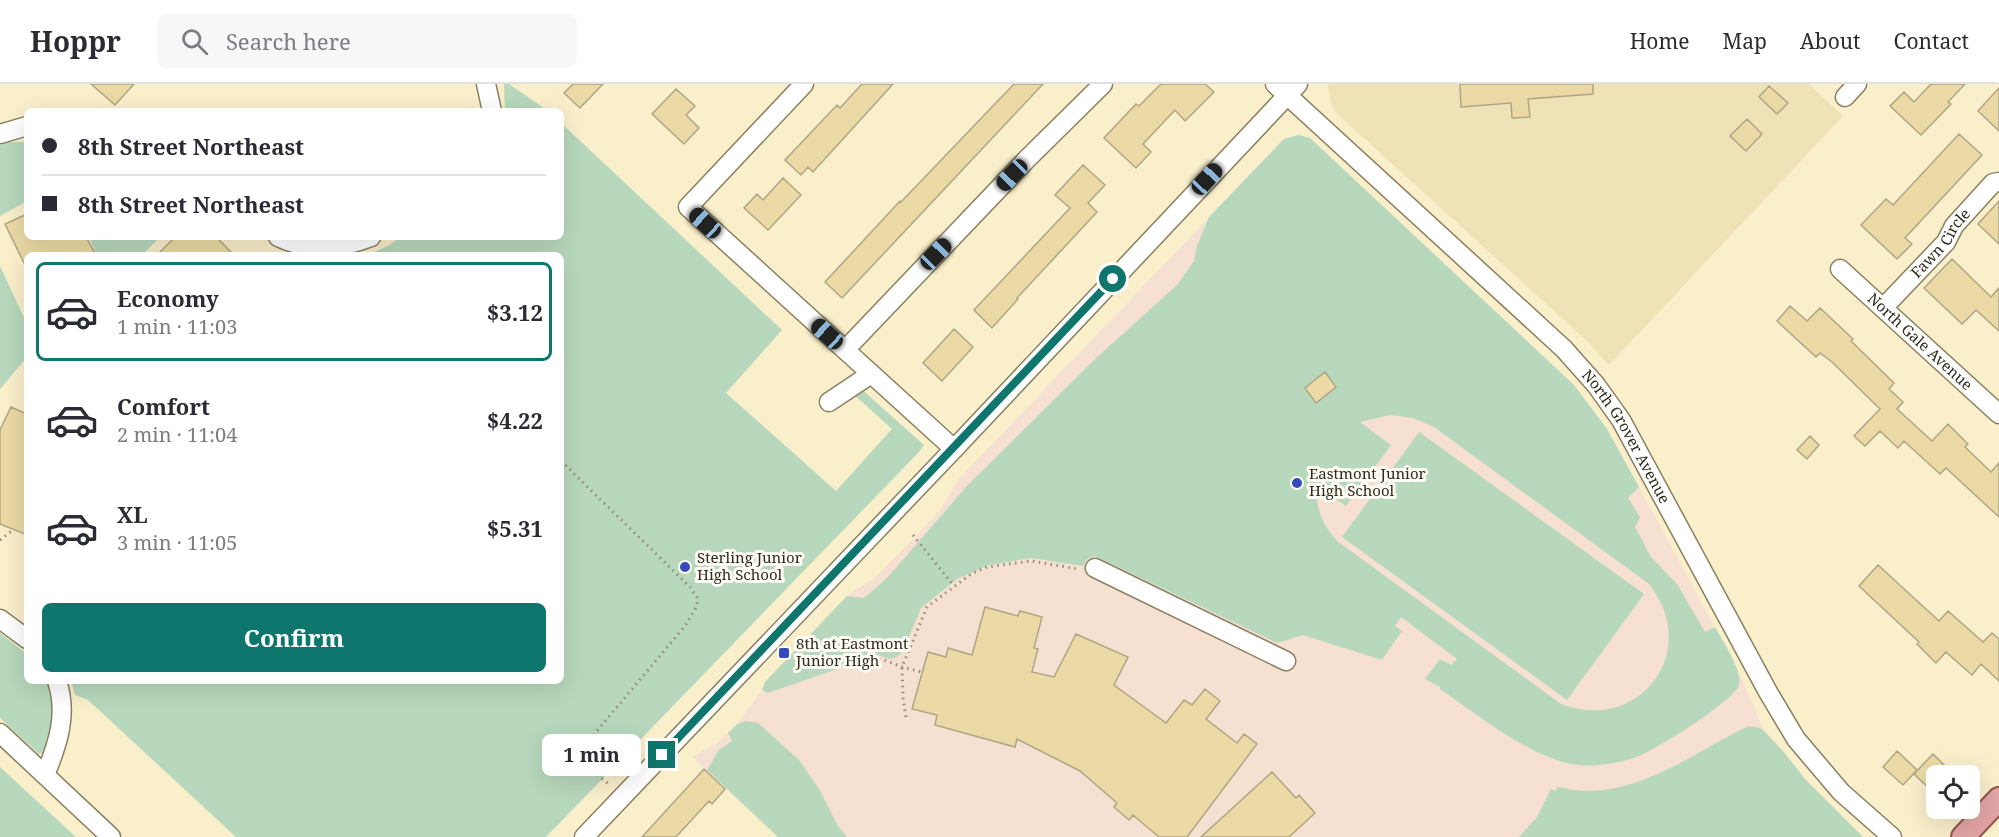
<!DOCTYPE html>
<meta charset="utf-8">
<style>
:root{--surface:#fff;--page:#f7f7f7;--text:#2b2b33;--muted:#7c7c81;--line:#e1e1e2;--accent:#0f766e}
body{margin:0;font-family:"Noto Serif",serif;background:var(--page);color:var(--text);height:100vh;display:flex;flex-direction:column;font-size:22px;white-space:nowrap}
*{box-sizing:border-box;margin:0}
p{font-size:20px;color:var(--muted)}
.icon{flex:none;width:33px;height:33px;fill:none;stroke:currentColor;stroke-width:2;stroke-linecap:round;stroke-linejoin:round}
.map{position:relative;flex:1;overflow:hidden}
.details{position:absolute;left:24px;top:168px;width:540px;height:432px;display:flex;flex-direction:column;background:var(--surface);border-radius:9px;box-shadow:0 6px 24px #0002}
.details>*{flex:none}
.guide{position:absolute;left:24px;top:24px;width:540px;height:132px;border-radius:9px;box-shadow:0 6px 24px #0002;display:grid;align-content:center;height:132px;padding:0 18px;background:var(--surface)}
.tools{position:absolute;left:1926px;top:681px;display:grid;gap:12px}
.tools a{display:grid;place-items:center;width:54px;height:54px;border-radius:9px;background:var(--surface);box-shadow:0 6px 24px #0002;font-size:30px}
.end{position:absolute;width:27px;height:27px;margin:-14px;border:8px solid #0f766e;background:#fff;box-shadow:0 0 0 3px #fff}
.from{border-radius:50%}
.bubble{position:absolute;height:42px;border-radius:9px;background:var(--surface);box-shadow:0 6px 24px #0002;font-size:20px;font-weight:700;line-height:42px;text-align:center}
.car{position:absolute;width:18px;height:36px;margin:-18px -9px;border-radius:8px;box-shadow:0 0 4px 2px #0007;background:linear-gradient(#222 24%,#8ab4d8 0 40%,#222 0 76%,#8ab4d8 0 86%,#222 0)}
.guide b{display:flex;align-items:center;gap:21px;height:57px;font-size:22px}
.guide b+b{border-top:2px solid var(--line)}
.guide i{width:15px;height:15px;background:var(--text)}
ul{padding:10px 0 0;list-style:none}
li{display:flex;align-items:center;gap:18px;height:99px;margin:0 12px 9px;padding:0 6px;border:3px solid transparent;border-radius:9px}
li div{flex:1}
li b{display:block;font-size:22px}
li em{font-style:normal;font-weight:700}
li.selected{border-color:var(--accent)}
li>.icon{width:54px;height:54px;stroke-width:1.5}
.button{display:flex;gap:12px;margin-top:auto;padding:12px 18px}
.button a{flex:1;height:69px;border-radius:9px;background:var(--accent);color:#fff;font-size:24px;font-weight:700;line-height:69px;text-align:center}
header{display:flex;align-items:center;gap:36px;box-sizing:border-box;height:84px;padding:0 30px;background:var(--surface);border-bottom:2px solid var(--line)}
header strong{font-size:28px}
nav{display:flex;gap:33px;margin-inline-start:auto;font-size:21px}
.search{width:420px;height:54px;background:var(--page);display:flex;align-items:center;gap:15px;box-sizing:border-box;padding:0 21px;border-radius:9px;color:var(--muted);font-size:22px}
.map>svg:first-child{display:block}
.built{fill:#f0e2b7}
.education{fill:#f5e0d2}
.green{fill:#b7d8bc;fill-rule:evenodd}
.building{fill:#ebdaa5;stroke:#b0a584;stroke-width:1.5}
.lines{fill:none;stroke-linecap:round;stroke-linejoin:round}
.minor-casing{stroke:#8a8060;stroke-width:21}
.major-casing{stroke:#96524d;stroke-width:26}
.path{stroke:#938b72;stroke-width:3;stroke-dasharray:1.5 4.5;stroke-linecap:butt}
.minor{stroke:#fff;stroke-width:18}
.major{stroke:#e2a4a4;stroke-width:22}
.route{stroke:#0f766e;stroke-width:8}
.poi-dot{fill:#3649bc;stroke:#fefcf5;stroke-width:2}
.labels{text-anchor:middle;stroke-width:6;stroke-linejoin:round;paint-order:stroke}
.street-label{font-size:15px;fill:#2e2a1c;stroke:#fefcf5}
.poi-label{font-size:15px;fill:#2e2a1c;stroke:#fefcf5;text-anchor:start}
</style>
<header>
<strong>Hoppr</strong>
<div class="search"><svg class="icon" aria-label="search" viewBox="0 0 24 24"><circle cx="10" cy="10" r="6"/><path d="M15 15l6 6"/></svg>Search here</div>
<nav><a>Home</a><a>Map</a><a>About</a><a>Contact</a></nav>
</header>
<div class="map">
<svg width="1999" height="753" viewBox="0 0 1999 753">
<rect width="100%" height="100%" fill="#faefcb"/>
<path class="built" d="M 1328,0 L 1809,0 L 1843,32 L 1609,281 L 1586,256 L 1336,29 L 1330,16 Z"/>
<path class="education" d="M 1299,51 L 1310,54 L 1574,301 L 1607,345 L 1639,403 L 1738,586 L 1765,648 L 1783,667 L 1805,695 L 1863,753 L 778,753 L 692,673 L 719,658 L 736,641 L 762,606 L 765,598 L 847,512 L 877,492 L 915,453 L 939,427 L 959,395 L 1284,55 Z"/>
<path class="green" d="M 504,0 L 509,0 L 548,27 L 505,27 Z
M 561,39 L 782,246 L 726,309 L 836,407 L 892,345 L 852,309 L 859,303 L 924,361 L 919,368 L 546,753 L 236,753 L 88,616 L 75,611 L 71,597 L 561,597 L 561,171 L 367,171 L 390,161 L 400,153 L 561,153 Z
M 1299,51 L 1310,54 L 1574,301 L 1607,345 L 1639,403 L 1628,414 L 1640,433 L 1635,443 L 1651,473 L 1677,500 L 1705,548 L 1715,543 C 1722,556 1743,587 1739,601 C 1735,616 1658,664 1641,671 C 1622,679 1598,683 1578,681 C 1533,676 1478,631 1440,605 L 1440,603 L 1425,595 L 1440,575 L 1451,581 L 1457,575 L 1401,533 L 1395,542 L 1402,547 L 1382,576 L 1303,551 L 1277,559 L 1095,472 L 1087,475 L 1083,482 L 1031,474 L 989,481 L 957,495 L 921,524 L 903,567 L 897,573 L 889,575 L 878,571 L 768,609 L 762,606 L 765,598 L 847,512 L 864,514 L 887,494 L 967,402 L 1094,276 L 1177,201 L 1194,177 L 1197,162 L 1209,133 L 1284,55 ZM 1390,331 L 1413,334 L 1434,343 L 1649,500 C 1702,567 1640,650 1561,620 L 1337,457 C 1323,441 1315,425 1317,403 L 1346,422 L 1391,361 L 1360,338 Z
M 4,58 L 27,58 L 27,117 L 0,132 L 0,61 Z
M 89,153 L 160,153 L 142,171 L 97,171 Z
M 0,182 L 27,240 L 27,273 L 0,305 Z
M 1419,348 L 1644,510 L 1567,616 L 1342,453 Z
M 0,549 L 27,570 L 27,597 L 45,597 L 47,600 L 54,623 L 49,662 L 45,668 L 39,670 L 0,634 Z
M 745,637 L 758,639 L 799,676 L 819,705 L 838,742 L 847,753 L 778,753 L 707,686 L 719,666 L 732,657 L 728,649 L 736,641 Z
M 1748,642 L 1760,644 L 1765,648 L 1783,667 L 1805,695 L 1863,753 L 1519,753 L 1537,733 L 1551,705 L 1555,707 L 1558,703 C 1567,704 1576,707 1585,707 C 1647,707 1695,668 1748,642 Z
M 0,683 L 76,753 L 0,753 Z"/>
<path class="building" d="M 91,0 L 134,0 L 115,21 Z
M 573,0 L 603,0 L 580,24 L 564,9 Z
M 862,0 L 893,0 L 813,88 L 808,83 L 801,91 L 785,76 L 837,21 L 840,24 Z
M 1014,0 L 1043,0 L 842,214 L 825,198 L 900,117 L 901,118 Z
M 1161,0 L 1205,0 L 1214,8 L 1185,37 L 1175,26 L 1143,60 L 1151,68 L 1136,84 L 1104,54 L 1136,20 L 1139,22 Z
M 1460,0 L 1593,0 L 1593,10 L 1528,15 L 1530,33 L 1512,34 L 1511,19 L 1461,23 Z
M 1931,0 L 1965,0 L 1948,18 L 1951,20 L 1921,51 L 1890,22 L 1904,8 L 1914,18 Z
M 1769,2 L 1788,19 L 1777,30 L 1759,13 Z
M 1999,4 L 1999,47 L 1978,27 Z
M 676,5 L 695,22 L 686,31 L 699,44 L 684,60 L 652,30 Z
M 1747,35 L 1762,50 L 1746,67 L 1730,52 Z
M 1959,50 L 1982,71 L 1905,154 L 1912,160 L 1897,175 L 1861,141 L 1886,115 L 1893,121 Z
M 1083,81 L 1105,101 L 1088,119 L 1097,128 L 1017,214 L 1018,215 L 992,244 L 974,226 L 1070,124 L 1055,111 Z
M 783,94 L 801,111 L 768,146 L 744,124 L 757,110 L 763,116 Z
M 1999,117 L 1999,160 L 1978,140 Z
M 27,130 L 27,153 L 86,153 L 96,171 L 27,171 L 27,185 L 5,140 Z
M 175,153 L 216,153 L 234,171 L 157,171 Z
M 1952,175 L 1991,213 L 1999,204 L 1999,247 L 1976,226 L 1962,240 L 1924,204 Z
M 1790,222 L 1807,237 L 1820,224 L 1853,255 L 1851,257 L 1894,299 L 1889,305 L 1903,318 L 1897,325 L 1932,357 L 1948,340 L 1968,360 L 1965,363 L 1991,388 L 1999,379 L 1999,433 L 1946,384 L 1940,390 L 1904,357 L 1898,364 L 1880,347 L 1865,362 L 1854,352 L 1880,325 L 1832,278 L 1820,269 L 1816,273 L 1777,237 Z
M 954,245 L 973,263 L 942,297 L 923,279 Z
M 1325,288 L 1336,303 L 1316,319 L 1305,304 Z
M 11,323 L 27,330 L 27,451 L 0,440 L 0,346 Z
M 1810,352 L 1819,361 L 1807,375 L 1797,366 Z
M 1878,481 L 1939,537 L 1948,527 L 1983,558 L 1992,549 L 1999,555 L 1999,597 L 1981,580 L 1972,591 L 1946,568 L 1936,579 L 1917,560 L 1919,558 L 1859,502 Z
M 985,523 L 1018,532 L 1020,527 L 1042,533 L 1034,564 L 1038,565 L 1032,588 L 1054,593 L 1076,550 L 1128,573 L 1114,601 L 1166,639 L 1184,616 L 1192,621 L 1205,605 L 1220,617 L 1206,635 L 1237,659 L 1244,650 L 1257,660 L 1187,753 L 1159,753 L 1133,731 L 1129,736 L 1114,723 L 1117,719 L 1080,687 L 1017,655 L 1015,663 L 935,641 L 937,631 L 912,625 L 928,568 L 946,573 L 948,564 L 972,571 Z
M 1897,667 L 1917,686 L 1903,701 L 1883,683 Z
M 1933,670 L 1955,692 L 1936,692 L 1936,711 L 1914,690 Z
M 704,685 L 725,705 L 712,720 L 709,717 L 676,753 L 642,753 Z
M 1272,688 L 1296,714 L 1299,711 L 1315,729 L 1289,753 L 1201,753 Z"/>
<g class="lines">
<defs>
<g id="minor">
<path d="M 486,0 L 492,27"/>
<path d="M 804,0 L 688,123 L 954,365"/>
<path id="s1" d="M 1275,0 L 1564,265 L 1596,301 L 1621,336 L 1768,608 L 1796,655 L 1841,708 L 1892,753"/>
<path d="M 1845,13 L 1857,0"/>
<path d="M 0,50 L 27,42"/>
<path d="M 278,153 C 308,167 340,165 371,153"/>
<path id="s2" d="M 1840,185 L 1999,330"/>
<path id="s3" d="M 1883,224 L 1946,158 L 1954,142 L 1993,99 L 1999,98"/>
<path d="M 845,266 L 1027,75 L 1103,0"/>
<path d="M 829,318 L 871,290"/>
<path d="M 1095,484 L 1286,577"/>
<path d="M 0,535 L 27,555"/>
<path d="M 0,649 L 111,753"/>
<path d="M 45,691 C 58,660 68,630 57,597"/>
<path d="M 584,753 L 954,365 L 1298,0"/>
</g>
<path id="major" d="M 1963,753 L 1999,715"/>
</defs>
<use href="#minor" class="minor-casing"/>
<use href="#major" class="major-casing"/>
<path class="path" d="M 561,377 L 690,503 L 697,513 L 697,522 L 685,542 L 586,660 C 579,681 596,689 611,702
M 913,451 L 954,502
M 0,456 L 13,446
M 856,582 L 876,575 L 882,575 L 902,583 L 922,588
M 906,633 L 903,614 L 902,583 L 927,523 L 971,490 L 987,483 L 1031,477 L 1078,485"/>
<use href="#minor" class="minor"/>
<use href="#major" class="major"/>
</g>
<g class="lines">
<path class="route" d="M 662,671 L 1113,195"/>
</g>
<g class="poi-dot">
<circle cx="1297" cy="399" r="6"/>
<circle cx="685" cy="483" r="6"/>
<rect x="778" y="563" width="12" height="12" rx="3"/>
</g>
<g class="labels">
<g class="street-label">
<text dy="5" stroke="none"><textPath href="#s3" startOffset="87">Fawn Circle</textPath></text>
<text dy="5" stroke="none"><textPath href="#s2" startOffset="108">North Gale Avenue</textPath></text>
<text dy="5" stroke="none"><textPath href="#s1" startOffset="500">North Grover Avenue</textPath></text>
</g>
<g class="poi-label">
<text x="1309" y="395">Eastmont Junior<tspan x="1309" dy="17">High School</tspan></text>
<text x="697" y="479">Sterling Junior<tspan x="697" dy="17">High School</tspan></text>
<text x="796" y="565">8th at Eastmont<tspan x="796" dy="17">Junior High</tspan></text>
</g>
</g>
</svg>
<div class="tools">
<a><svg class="icon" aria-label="locate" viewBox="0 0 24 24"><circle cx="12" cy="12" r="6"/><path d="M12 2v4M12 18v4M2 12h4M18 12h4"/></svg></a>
</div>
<i class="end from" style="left:1113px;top:195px"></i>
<i class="end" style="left:662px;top:671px"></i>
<div class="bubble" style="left:542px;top:650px;width:99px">1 min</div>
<i class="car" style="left:1012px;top:91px;rotate:224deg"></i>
<i class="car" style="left:1207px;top:95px;rotate:43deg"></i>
<i class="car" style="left:705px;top:139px;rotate:312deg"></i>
<i class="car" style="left:936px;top:170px;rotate:44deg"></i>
<i class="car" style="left:827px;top:250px;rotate:312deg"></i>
<div class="guide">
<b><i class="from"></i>8th Street Northeast</b>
<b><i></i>8th Street Northeast</b>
</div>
<section class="details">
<ul>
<li class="selected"><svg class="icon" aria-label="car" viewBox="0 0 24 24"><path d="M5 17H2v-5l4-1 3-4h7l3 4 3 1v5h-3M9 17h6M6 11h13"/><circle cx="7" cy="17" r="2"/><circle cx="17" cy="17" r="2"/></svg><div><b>Economy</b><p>1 min · 11:03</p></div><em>$3.12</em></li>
<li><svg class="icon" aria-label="car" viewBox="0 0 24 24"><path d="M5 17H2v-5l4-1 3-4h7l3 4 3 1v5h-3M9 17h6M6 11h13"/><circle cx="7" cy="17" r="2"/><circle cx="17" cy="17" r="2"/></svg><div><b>Comfort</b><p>2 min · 11:04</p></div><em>$4.22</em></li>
<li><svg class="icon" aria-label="car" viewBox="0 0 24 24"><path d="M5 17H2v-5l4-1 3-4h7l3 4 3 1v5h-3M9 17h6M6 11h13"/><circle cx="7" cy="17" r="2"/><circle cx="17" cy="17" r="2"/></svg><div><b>XL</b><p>3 min · 11:05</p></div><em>$5.31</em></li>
</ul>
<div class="button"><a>Confirm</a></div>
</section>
</div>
